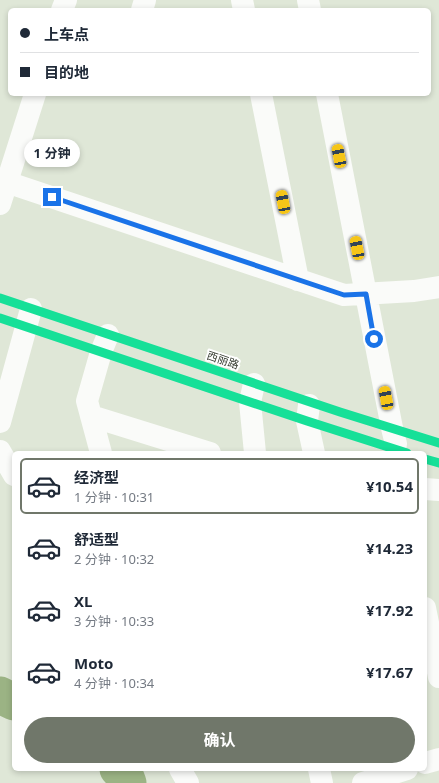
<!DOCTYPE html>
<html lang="zh">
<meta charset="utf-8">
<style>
:root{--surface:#fff;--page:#f2f2f3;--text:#1f2937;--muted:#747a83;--line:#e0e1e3;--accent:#70776a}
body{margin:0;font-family:"Noto Sans","Noto Sans SC",sans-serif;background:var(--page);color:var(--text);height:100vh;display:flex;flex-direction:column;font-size:15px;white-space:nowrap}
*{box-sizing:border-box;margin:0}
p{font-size:13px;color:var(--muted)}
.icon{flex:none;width:22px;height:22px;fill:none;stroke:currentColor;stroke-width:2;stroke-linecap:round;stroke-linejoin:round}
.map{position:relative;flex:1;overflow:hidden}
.side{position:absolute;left:12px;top:451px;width:415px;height:320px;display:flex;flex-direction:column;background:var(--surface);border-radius:6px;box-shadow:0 2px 6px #0003}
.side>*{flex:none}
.guide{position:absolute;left:8px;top:8px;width:423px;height:88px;border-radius:6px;box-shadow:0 2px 6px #0003;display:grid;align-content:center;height:88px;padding:0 12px;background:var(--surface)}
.end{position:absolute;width:18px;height:18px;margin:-9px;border:5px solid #1a73e8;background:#fff;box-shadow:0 0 0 2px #fff}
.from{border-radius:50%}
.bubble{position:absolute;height:28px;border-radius:14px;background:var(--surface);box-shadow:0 2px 6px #0003;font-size:13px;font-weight:700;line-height:28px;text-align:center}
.car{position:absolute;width:12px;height:24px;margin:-12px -6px;border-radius:5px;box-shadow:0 0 3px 1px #0007;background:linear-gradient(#f5c518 24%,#345 0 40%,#f5c518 0 76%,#345 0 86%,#f5c518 0)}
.guide b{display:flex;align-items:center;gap:14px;height:38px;font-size:15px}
.guide b+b{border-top:1px solid var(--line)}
.guide i{width:10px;height:10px;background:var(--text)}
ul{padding:7px 0 0;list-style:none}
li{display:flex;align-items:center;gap:12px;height:56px;margin:0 8px 6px;padding:0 4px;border:2px solid transparent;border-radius:6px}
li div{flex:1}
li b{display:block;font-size:15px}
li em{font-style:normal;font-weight:700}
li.on{border-color:var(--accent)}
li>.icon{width:36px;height:36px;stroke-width:1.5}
.action{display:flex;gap:8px;margin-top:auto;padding:8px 12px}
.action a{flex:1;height:46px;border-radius:24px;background:var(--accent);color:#fff;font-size:16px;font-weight:700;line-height:46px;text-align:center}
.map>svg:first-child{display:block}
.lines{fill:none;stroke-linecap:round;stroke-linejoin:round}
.river{stroke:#9bb384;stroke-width:37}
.street{stroke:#fafbf9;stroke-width:22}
.fast{stroke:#16e098;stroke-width:9}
.route{stroke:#1a73e8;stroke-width:5}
.labels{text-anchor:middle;stroke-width:4;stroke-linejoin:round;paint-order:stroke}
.street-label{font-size:11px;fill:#353b30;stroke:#fff}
</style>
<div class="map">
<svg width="439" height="783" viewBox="0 0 439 783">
<rect width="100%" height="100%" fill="#dfe7d7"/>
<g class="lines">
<path class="river" d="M 0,695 L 14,702
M 118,769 L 125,775 L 128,783"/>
<path class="street" d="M 242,0 L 244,10
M 308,0 L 310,10
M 62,10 L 66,0
M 142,10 L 145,0
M 261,94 L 298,280
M 327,94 L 392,428 L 396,444
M 0,180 L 344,295 L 414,291 L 439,287
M 0,204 L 35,94
M 254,384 L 250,402 L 255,453
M 309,405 L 307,421 L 314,453
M 91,416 L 210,453
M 0,422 L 31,309
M 0,451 L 14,475
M 101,453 L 87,401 L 101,352 L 108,335
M 425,489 L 439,490
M 425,608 L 439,677
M 425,763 L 439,759
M 180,769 L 188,783
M 319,769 L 322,783
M 363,783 L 407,769"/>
<path class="fast" d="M 0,298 L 340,412 L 439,443
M 0,318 L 307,421 L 407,453
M 425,459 L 439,463"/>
</g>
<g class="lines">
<path class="route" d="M 52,197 L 344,295 L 366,294 L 374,339"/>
</g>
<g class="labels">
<g class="street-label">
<text transform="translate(223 360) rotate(19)" y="4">西丽路</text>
</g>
</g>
</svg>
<i class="end from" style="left:374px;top:339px"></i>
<i class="end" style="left:52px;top:197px"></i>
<div class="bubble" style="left:24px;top:139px;width:56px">1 分钟</div>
<i class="car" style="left:339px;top:156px;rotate:349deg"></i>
<i class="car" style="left:283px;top:202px;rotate:349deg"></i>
<i class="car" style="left:357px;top:248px;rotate:349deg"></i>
<i class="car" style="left:386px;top:398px;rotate:349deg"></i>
<div class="guide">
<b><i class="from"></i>上车点</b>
<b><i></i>目的地</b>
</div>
<section class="side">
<ul>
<li class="on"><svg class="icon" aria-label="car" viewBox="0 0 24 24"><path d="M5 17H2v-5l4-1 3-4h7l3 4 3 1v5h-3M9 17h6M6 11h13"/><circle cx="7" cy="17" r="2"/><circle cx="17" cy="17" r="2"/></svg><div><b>经济型</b><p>1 分钟 · 10:31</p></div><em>¥10.54</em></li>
<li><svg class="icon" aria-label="car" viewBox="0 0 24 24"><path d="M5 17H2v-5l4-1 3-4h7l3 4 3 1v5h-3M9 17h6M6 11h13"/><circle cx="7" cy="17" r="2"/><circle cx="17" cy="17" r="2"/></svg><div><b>舒适型</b><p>2 分钟 · 10:32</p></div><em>¥14.23</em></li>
<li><svg class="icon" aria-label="car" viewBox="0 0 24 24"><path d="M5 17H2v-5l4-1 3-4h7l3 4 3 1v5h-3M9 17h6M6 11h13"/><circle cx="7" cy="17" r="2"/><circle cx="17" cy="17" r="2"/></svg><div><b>XL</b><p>3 分钟 · 10:33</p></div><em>¥17.92</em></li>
<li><svg class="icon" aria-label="car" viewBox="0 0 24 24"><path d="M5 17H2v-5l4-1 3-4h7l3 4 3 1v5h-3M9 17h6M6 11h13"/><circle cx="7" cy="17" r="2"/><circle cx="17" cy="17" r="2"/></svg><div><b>Moto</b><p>4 分钟 · 10:34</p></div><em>¥17.67</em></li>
</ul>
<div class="action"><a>确认</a></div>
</section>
</div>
